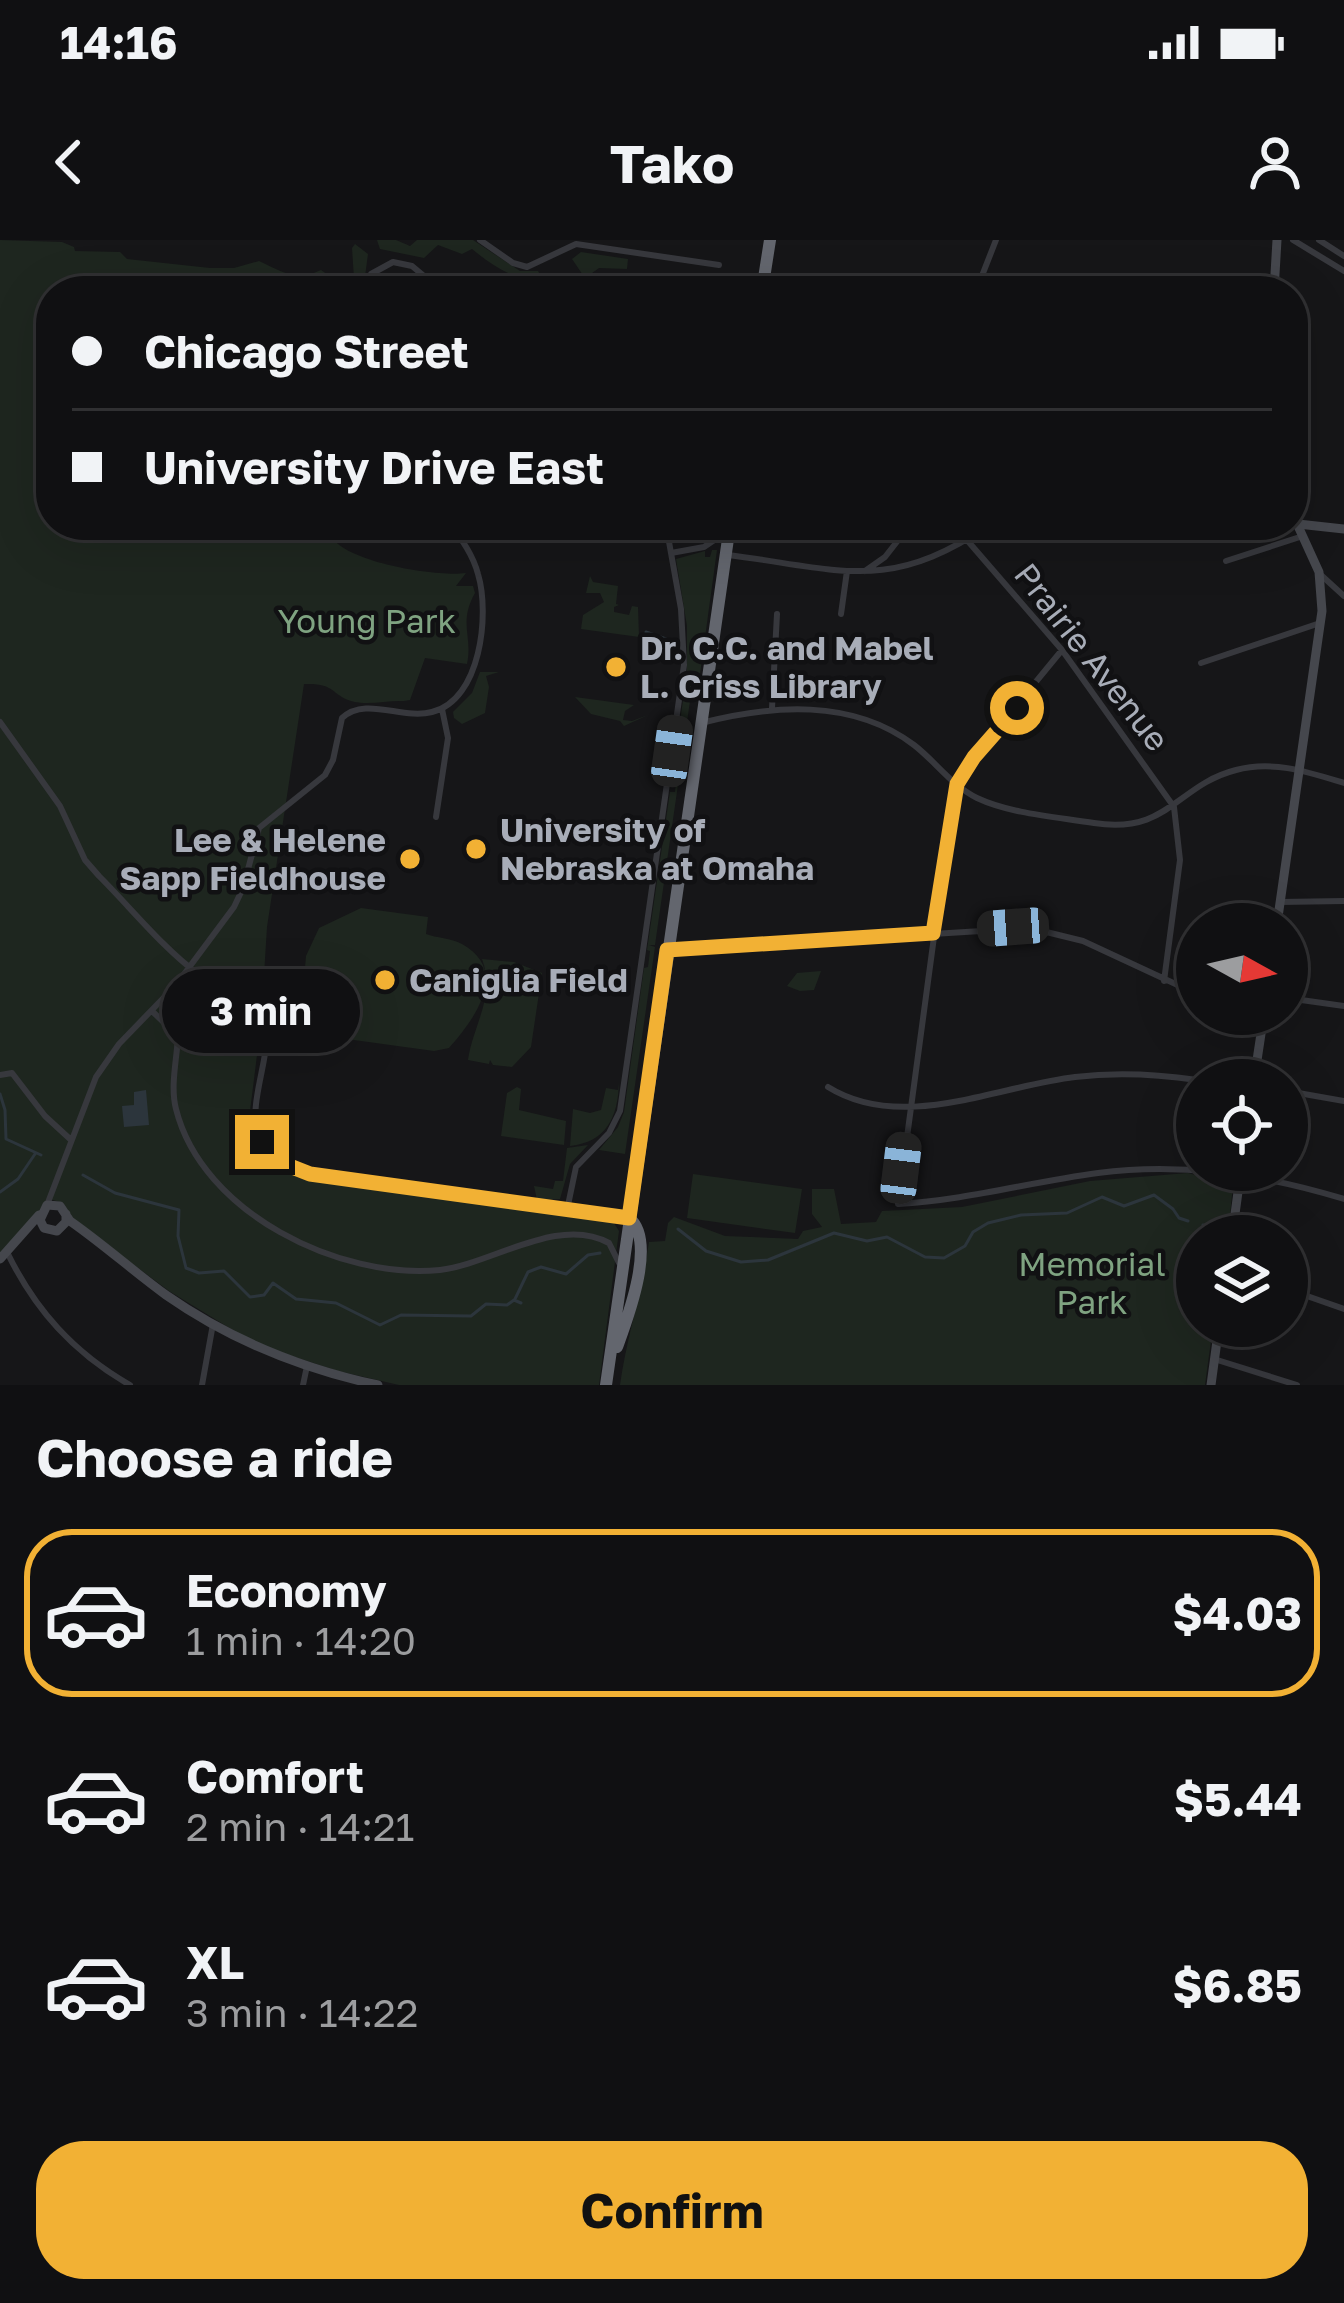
<!DOCTYPE html>
<meta charset="utf-8">
<style>
:root{--surface:#101012;--page:#19191b;--text:#f1f3f6;--muted:#9c9d9f;--line:#303032;--accent:#f2b134}
body{margin:0;font-family:"Golos Text",sans-serif;background:var(--page);color:var(--text);height:100vh;display:flex;flex-direction:column;font-size:45px;white-space:nowrap}
*{box-sizing:border-box;margin:0}
p{font-size:39px;color:var(--muted)}
.icon{flex:none;width:66px;height:66px;fill:none;stroke:currentColor;stroke-width:2;stroke-linecap:round;stroke-linejoin:round}
.map{position:relative;height:1145px;overflow:hidden}
.panel{display:flex;flex-direction:column;background:var(--surface);flex:1}
.panel>*{flex:none}
.guide{position:absolute;left:36px;top:36px;width:1272px;height:264px;border-radius:48px;box-shadow:0 12px 48px #0002,0 0 0 3px var(--line);display:grid;align-content:center;height:264px;padding:0 36px;background:var(--surface)}
.needle{width:78px;rotate:98deg}
.buttons{position:absolute;left:1176px;top:663px;display:grid;gap:24px}
.buttons a{display:grid;place-items:center;width:132px;height:132px;border-radius:50%;background:var(--surface);box-shadow:0 12px 48px #0002,0 0 0 3px var(--line);font-size:60px}
.end{position:absolute;width:54px;height:54px;margin:-27px;border:15px solid #f2b134;background:#111;box-shadow:0 0 0 6px #111}
.from{border-radius:50%}
.bubble{position:absolute;height:84px;border-radius:42px;background:var(--surface);box-shadow:0 12px 48px #0002,0 0 0 3px var(--line);font-size:39px;font-weight:700;line-height:84px;text-align:center}
.car{position:absolute;width:36px;height:72px;margin:-36px -18px;border-radius:15px;box-shadow:0 0 9px 3px #0007;background:linear-gradient(#222 24%,#8ab4d8 0 40%,#222 0 76%,#8ab4d8 0 86%,#222 0)}
.guide b{display:flex;align-items:center;gap:42px;height:114px;font-size:45px}
.guide b+b{border-top:3px solid var(--line)}
.guide i{width:30px;height:30px;background:var(--text)}
ul{padding:0;list-style:none}
li{display:flex;align-items:center;gap:36px;height:168px;margin:0 24px 18px;padding:0 12px;border:6px solid transparent;border-radius:48px}
li div{flex:1}
li b{display:block;font-size:45px}
li em{font-style:normal;font-weight:700}
li.on{border-color:var(--accent)}
li>.icon{width:108px;height:108px;stroke-width:1.5}
h2{padding:0 36px;font-size:54px;line-height:144px}
.cta{display:flex;gap:24px;margin-top:auto;padding:24px 36px}
.cta a{flex:1;height:138px;border-radius:48px;background:var(--accent);color:#111;font-size:48px;font-weight:700;line-height:138px;text-align:center}
.status{display:flex;justify-content:space-between;align-items:center;height:84px;padding:0 60px;background:var(--surface);direction:ltr}
.status svg{height:33px;fill:currentColor}
header{display:flex;justify-content:space-between;align-items:center;height:156px;padding:0 36px;background:var(--surface);font-size:54px;font-weight:700}
.map>svg:first-child{display:block}
.green{fill:#1e261f}
.water{fill:#2c353c}
.lines{fill:none;stroke-linecap:round;stroke-linejoin:round}
.stream{stroke:#2c353c;stroke-width:3}
.street{stroke:#37383d;stroke-width:6}
.secondary{stroke:#45474d;stroke-width:9}
.highway{stroke:#63666e;stroke-width:12}
.route{stroke:#f2b134;stroke-width:15}
.poi-dot{fill:#f2b134;stroke:#111113;stroke-width:4.5}
.labels{text-anchor:middle;stroke-width:9;stroke-linejoin:round;paint-order:stroke}
.park-label{font-size:33px;fill:#7fa381;stroke:#111113}
.poi-label{font-size:33px;font-weight:bold;fill:#a8adb8;stroke:#111113;text-anchor:start}
.street-label{font-size:33px;fill:#a8adb8;stroke:#111113}
</style>
<div class="status"><b>14:16</b><svg viewBox="0 0 49 12"><path d="M0 12V9h3v3zM5 12V6h3v6zM10 12V3h3v9zM15 12V0h3v12zM26 1h20v11H26zM47 4h2v5h-2z"/></svg></div>
<header><svg class="icon" aria-label="back" viewBox="0 0 24 24"><path d="M15 5l-7 7 7 7"/></svg>Tako<svg class="icon" aria-label="person" viewBox="0 0 24 24"><circle cx="12" cy="8" r="4"/><path d="M4 21q1-7 8-7t8 7"/></svg></header>
<div class="map">
<svg width="1344" height="1145" viewBox="0 0 1344 1145">
<rect width="100%" height="100%" fill="#161618"/>
<path class="green" d="M 0,0 L 62,2 L 74,7 L 75,11 L 120,12 L 127,19 L 210,28 L 234,28 L 259,21 C 283,32 295,42 321,30 L 342,45 L 354,38 L 352,8 L 355,4 L 368,14 L 363,51 L 51,51 L 51,285 L 334,285 L 334,300 C 353,323 437,337 466,333 L 456,346 L 473,346 L 475,353 C 458,383 473,396 467,424 L 425,418 L 410,460 L 404,461 C 387,460 368,466 351,461 C 330,454 336,443 304,444 L 267,687 L 261,783 L 250,871 L 254,895 L 264,913 L 297,936 L 614,983 L 619,991 L 599,1145 L 399,1145 L 338,1131 L 270,1109 L 236,1092 L 169,1051 L 71,978 L 63,963 L 49,959 L 0,1022 Z
M 377,0 L 396,0 L 410,6 L 417,0 L 473,0 L 520,31 L 538,31 L 541,36 L 530,41 C 507,35 490,24 472,9 L 462,14 L 438,5 L 424,18 L 380,9 Z
M 581,12 L 628,19 L 627,29 L 599,28 L 585,38 L 572,19 Z
M 712,310 L 717,310 L 699,441 L 693,441 L 692,452 L 687,451 L 687,386 L 676,319 L 705,311 L 705,317 L 710,317 Z
M 590,336 L 593,342 L 618,346 L 616,364 L 619,365 L 614,367 L 614,372 L 629,375 L 632,366 L 638,367 L 639,397 L 581,389 L 583,375 L 604,362 L 600,353 L 586,353 Z
M 480,432 L 499,432 L 486,436 L 489,447 L 485,473 L 462,484 L 454,478 L 453,472 L 472,453 Z
M 684,453 L 691,454 L 655,705 L 649,705 L 655,707 L 625,914 L 599,910 L 618,887 L 624,872 L 644,728 L 648,727 L 650,711 L 647,710 L 670,552 L 675,552 L 676,541 L 672,539 Z
M 575,457 L 634,465 L 625,471 L 623,480 L 632,481 L 648,475 L 624,486 L 620,481 L 591,474 Z
M 361,668 L 428,677 L 426,694 C 436,698 451,698 462,704 C 511,731 473,781 449,808 L 434,811 L 332,797 L 312,775 L 303,751 L 306,716 L 319,688 Z
M 482,719 L 514,722 L 542,733 L 531,807 L 512,827 L 493,825 L 490,820 L 489,824 L 468,820 C 473,785 496,756 482,719 Z
M 821,731 L 814,750 L 800,751 L 787,746 L 797,733 Z
M 619,842 C 618,878 606,902 570,906 L 573,869 L 590,873 L 601,870 L 606,848 L 618,850 Z
M 517,847 L 521,849 L 519,870 L 566,881 L 564,905 L 501,896 L 507,853 Z
M 588,905 L 570,924 L 560,959 L 537,960 L 534,946 L 553,949 L 555,941 L 563,941 L 567,908 Z
M 1188,933 L 1233,945 L 1228,996 L 1197,996 L 1197,1086 L 1213,1086 L 1205,1145 L 620,1145 C 627,1096 642,1051 649,1002 L 665,1001 L 668,983 L 674,977 L 725,996 L 798,999 L 803,991 L 822,987 L 812,974 L 812,949 L 834,949 L 841,984 L 876,982 L 882,971 L 962,967 L 1090,941 Z
M 693,934 L 802,949 L 795,993 L 687,978 Z"/>
<path class="water" d="M 146,850 L 149,885 L 124,887 L 122,866 L 134,865 L 134,852 Z"/>
<g class="lines">
<path class="stream" d="M 646,392 L 666,399
M 0,854 L 5,870 L 6,899 L 41,915
M 83,935 L 115,953 L 179,970 L 178,996 L 186,1028 L 199,1033 L 224,1031 L 250,1057 L 264,1055 L 273,1043 L 296,1059 L 336,1063 L 380,1085 L 401,1075 L 471,1076 L 486,1064 L 507,1065 L 514,1060 L 521,1063
M 0,952 L 18,939 L 35,914
M 1203,985 L 1210,987
M 678,989 L 706,1011 L 741,1022 L 768,1020 L 834,993 L 867,1001 L 887,997 L 925,1017 L 944,1018 L 965,1006 L 973,992 L 988,983 L 1021,975 L 1067,973 L 1102,957 L 1124,966 L 1154,955 L 1173,969 L 1179,978 L 1188,981
M 515,1059 L 528,1032 L 541,1027 L 566,1034 L 588,1015 L 600,1013"/>
<path class="street" d="M 480,0 L 513,23 L 527,27 L 576,4
M 1293,0 L 1344,31
M 1319,0 L 1344,16
M 576,4 L 719,25
M 366,51 L 371,34 L 393,22 L 412,26 L 442,51
M 976,51 L 996,0
M 954,285 L 1062,410 L 1174,567 L 1180,620 L 1164,741
M 671,313 L 704,307 L 726,292
M 728,315 C 840,329 888,354 989,285
M 1226,321 L 1303,296
M 865,331 L 885,317 L 910,285
M 1321,335 L 1344,356
M 841,374 L 847,331
M 1062,410 L 974,517 L 961,535 L 953,556 L 898,964 C 967,960 1030,942 1098,933 C 1180,922 1266,935 1344,959
M 1201,423 L 1320,383
M 772,468 L 777,374
M 0,482 L 60,566 L 85,620 L 99,636 C 131,668 162,707 198,734 C 217,748 250,746 262,769 C 287,817 206,911 310,934 L 628,978
M 701,483 C 771,465 852,458 914,505 C 935,521 952,546 977,558 C 1011,574 1057,577 1094,583 C 1168,595 1177,545 1236,530 C 1273,520 1308,532 1344,543
M 436,577 L 448,498 L 442,469
M 1280,662 L 1344,661
M 671,710 L 1030,688 L 1083,701 L 1197,754
M 1287,758 L 1344,766
M 153,772 L 178,796 C 177,819 170,846 176,869 C 202,973 340,1040 440,1030 C 492,1024 558,975 609,1003 L 619,1023
M 0,835 L 12,833 L 45,876 L 70,899
M 828,847 C 902,893 997,846 1075,837 C 1116,832 1156,834 1197,840
M 1287,851 L 1344,861
M 47,965 L 96,837 L 119,804 L 176,745 L 234,667 L 243,648 L 259,588 L 325,535 L 333,520 L 342,478 C 366,456 402,480 432,472 C 481,460 490,374 478,334 C 473,315 462,300 451,285
M 567,970 L 576,927 L 609,893 L 620,871 L 684,425 L 681,369 L 666,285
M 7,1012 C 35,1070 74,1113 130,1145
M 1287,1049 L 1344,1069
M 1214,1119 L 1297,1145
M 202,1145 L 213,1084
M 303,1145 L 307,1126"/>
<path class="secondary" d="M 1274,51 L 1277,0
M 1298,284 L 1344,289
M 1277,684 L 1322,371 L 1319,332 L 1293,275
M 1254,840 L 1264,774
M 66,974 L 66,982 L 57,991 L 44,988 L 40,980 L 47,965 L 60,966 L 70,981 C 103,1004 133,1031 166,1055 C 229,1099 303,1129 378,1145
M 1232,996 L 1241,930
M 0,1019 L 39,975
M 1211,1145 L 1219,1086"/>
<path class="highway" d="M 762,51 L 770,0
M 617,1107 C 628,1077 657,1001 629,978
M 606,1145 L 730,285"/>
</g>
<g class="lines">
<path class="route" d="M 262,902 L 277,921 L 310,934 L 629,978 L 667,710 L 933,693 L 957,544 L 974,517 L 1017,468"/>
</g>
<g class="poi-dot">
<circle cx="616" cy="427" r="12"/>
<circle cx="476" cy="609" r="12"/>
<circle cx="410" cy="619" r="12"/>
<circle cx="385" cy="740" r="12"/>
</g>
<g class="labels">
<g class="park-label">
<text x="367" y="393">Young Park</text>
<text x="1092" y="1036">Memorial<tspan x="1092" dy="38">Park</tspan></text>
</g>
<g class="poi-label">
<text x="640" y="420">Dr. C.C. and Mabel<tspan x="640" dy="38">L. Criss Library</tspan></text>
<text x="500" y="602">University of<tspan x="500" dy="38">Nebraska at Omaha</tspan></text>
<text x="386" y="612" text-anchor="end">Lee &amp; Helene<tspan x="386" dy="38">Sapp Fieldhouse</tspan></text>
<text x="409" y="752">Caniglia Field</text>
</g>
<g class="street-label">
<text transform="translate(1092 417) rotate(52)" y="12">Prairie Avenue</text>
</g>
</g>
</svg>
<div class="buttons">
<a><svg class="needle" viewBox="-14 -14 28 28"><path d="M0-13l5 13h-10z" fill="#e53935"/><path d="M0 13l5-13h-10z" fill="#9c9d9f"/></svg></a>
<a><svg class="icon" aria-label="locate" viewBox="0 0 24 24"><circle cx="12" cy="12" r="6"/><path d="M12 2v4M12 18v4M2 12h4M18 12h4"/></svg></a>
<a><svg class="icon" aria-label="layers" viewBox="0 0 24 24"><path d="M12 4l9 5-9 5-9-5zM3 14l9 5 9-5"/></svg></a>
</div>
<i class="end from" style="left:1017px;top:468px"></i>
<i class="end" style="left:262px;top:902px"></i>
<div class="bubble" style="left:162px;top:729px;width:198px">3 min</div>
<i class="car" style="left:672px;top:511px;rotate:8deg"></i>
<i class="car" style="left:1013px;top:687px;rotate:266deg"></i>
<i class="car" style="left:901px;top:928px;rotate:7deg"></i>
<div class="guide">
<b><i class="from"></i>Chicago Street</b>
<b><i></i>University Drive East</b>
</div>
</div>
<section class="panel">
<h2>Choose a ride</h2>
<ul>
<li class="on"><svg class="icon" aria-label="car" viewBox="0 0 24 24"><path d="M5 17H2v-5l4-1 3-4h7l3 4 3 1v5h-3M9 17h6M6 11h13"/><circle cx="7" cy="17" r="2"/><circle cx="17" cy="17" r="2"/></svg><div><b>Economy</b><p>1 min · 14:20</p></div><em>$4.03</em></li>
<li><svg class="icon" aria-label="car" viewBox="0 0 24 24"><path d="M5 17H2v-5l4-1 3-4h7l3 4 3 1v5h-3M9 17h6M6 11h13"/><circle cx="7" cy="17" r="2"/><circle cx="17" cy="17" r="2"/></svg><div><b>Comfort</b><p>2 min · 14:21</p></div><em>$5.44</em></li>
<li><svg class="icon" aria-label="car" viewBox="0 0 24 24"><path d="M5 17H2v-5l4-1 3-4h7l3 4 3 1v5h-3M9 17h6M6 11h13"/><circle cx="7" cy="17" r="2"/><circle cx="17" cy="17" r="2"/></svg><div><b>XL</b><p>3 min · 14:22</p></div><em>$6.85</em></li>
</ul>
<div class="cta"><a>Confirm</a></div>
</section>
